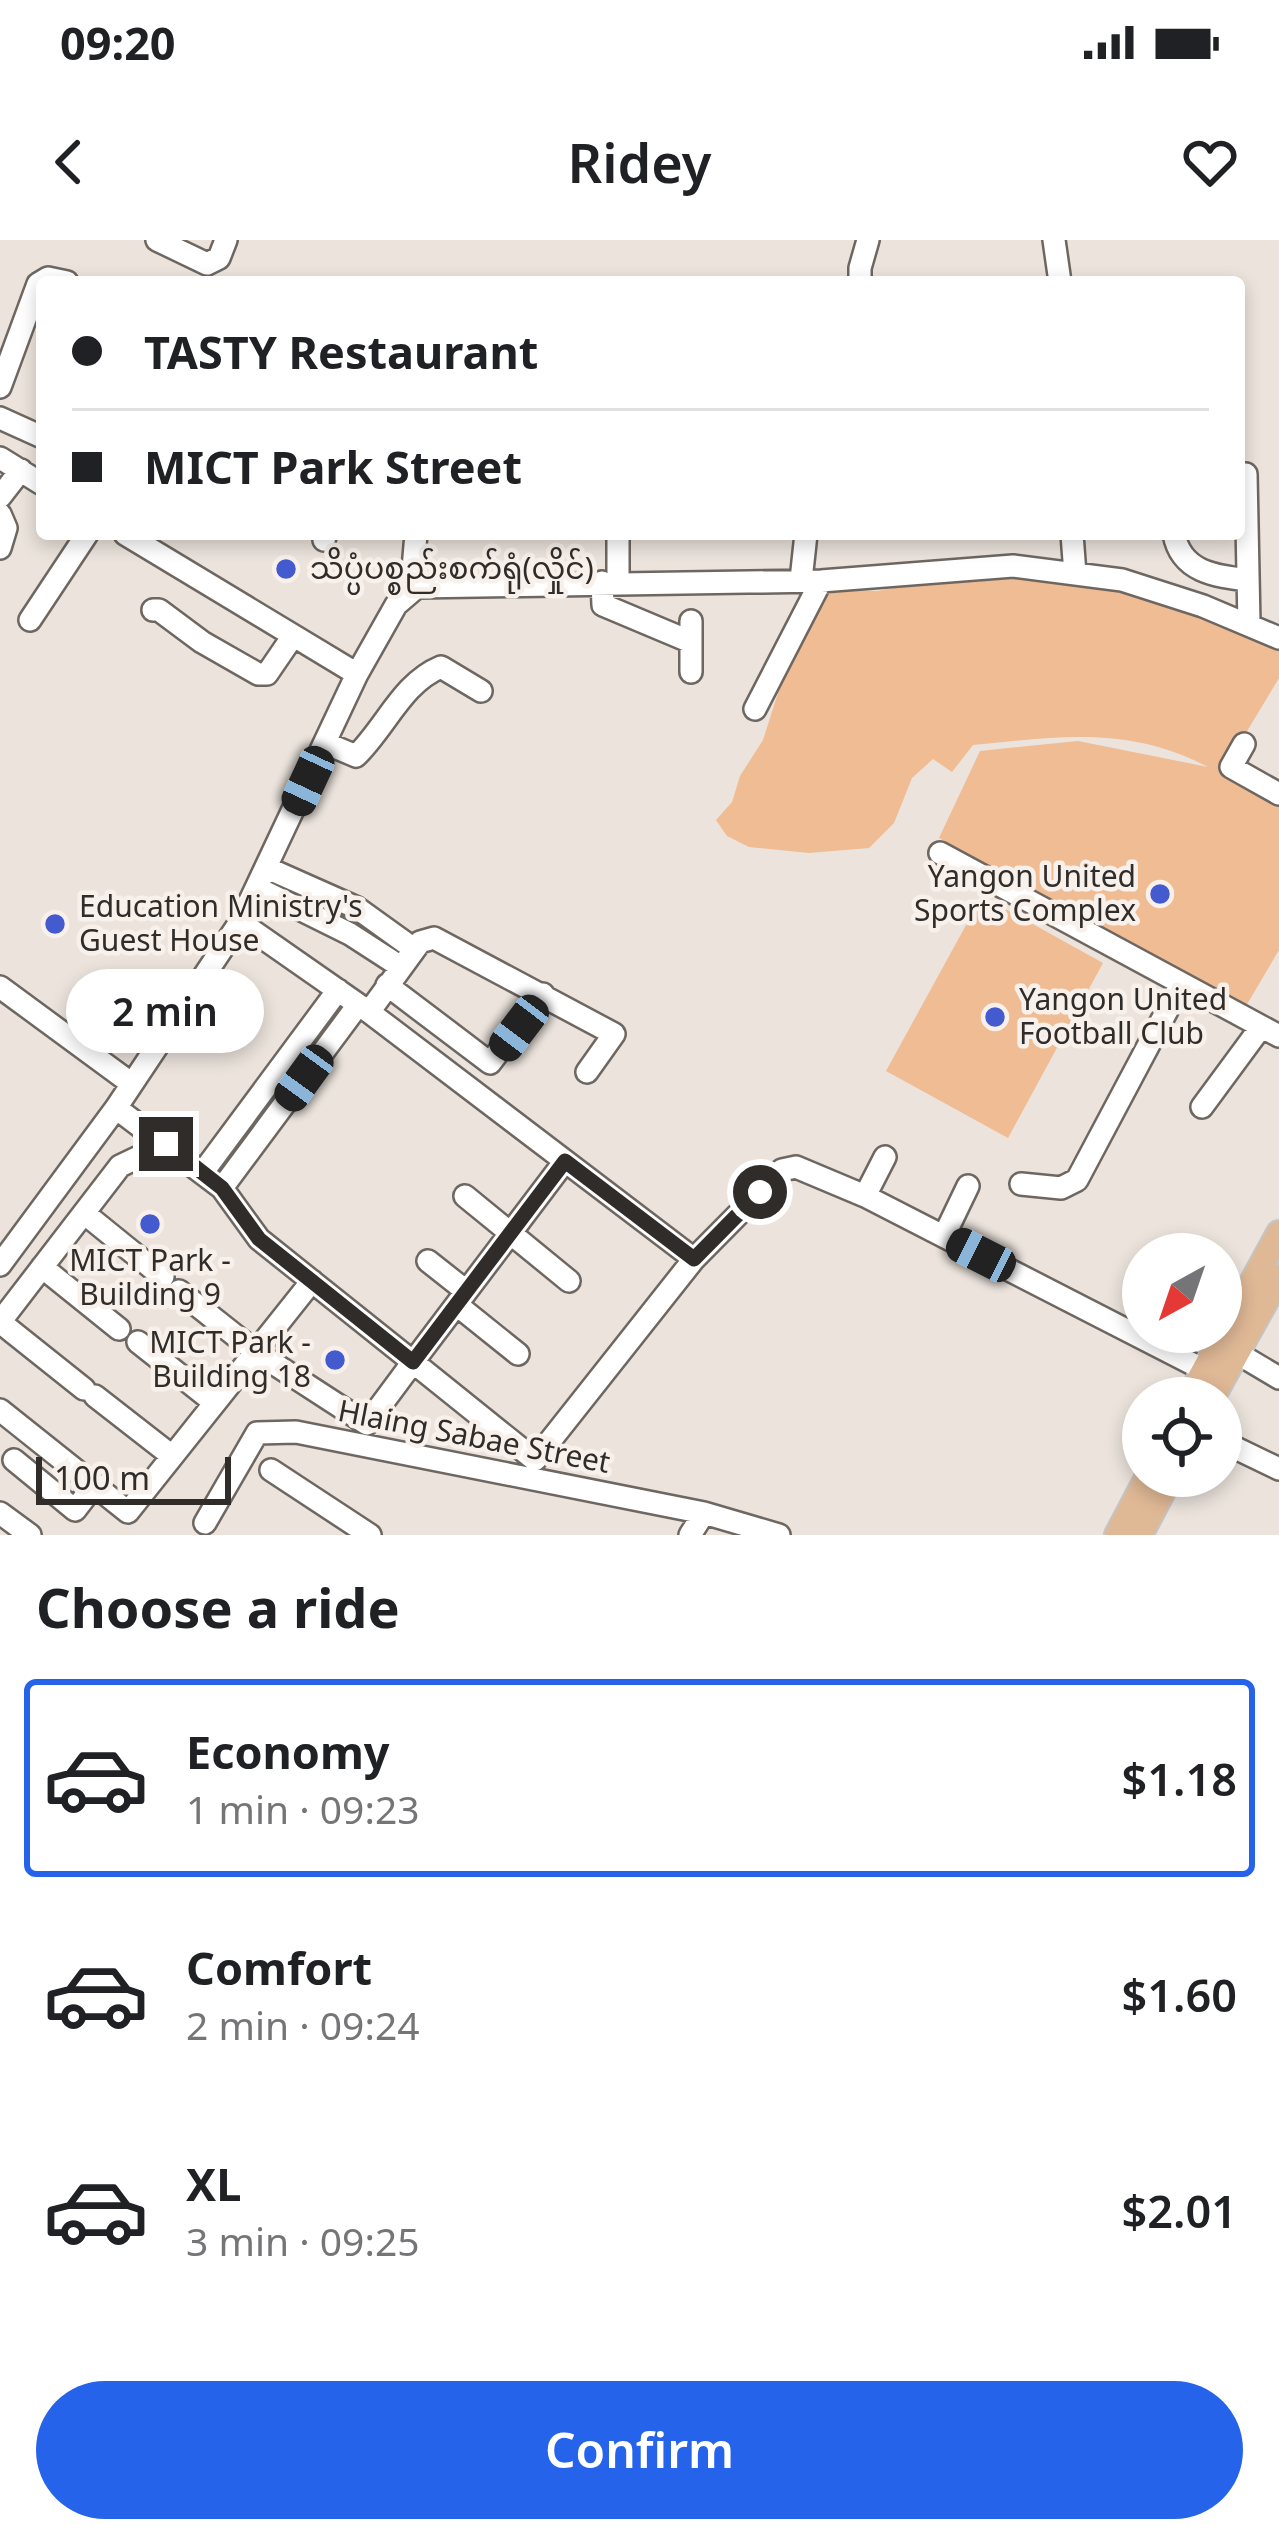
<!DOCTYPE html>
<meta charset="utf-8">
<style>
:root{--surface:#fff;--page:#f6f6f6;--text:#202124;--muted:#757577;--line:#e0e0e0;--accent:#2563eb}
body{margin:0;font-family:"Noto Sans","Noto Sans Myanmar",sans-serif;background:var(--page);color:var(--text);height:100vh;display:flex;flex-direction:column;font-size:45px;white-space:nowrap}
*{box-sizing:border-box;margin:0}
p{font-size:39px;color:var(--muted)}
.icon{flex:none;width:66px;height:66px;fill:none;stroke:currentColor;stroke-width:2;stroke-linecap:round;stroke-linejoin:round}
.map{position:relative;height:1295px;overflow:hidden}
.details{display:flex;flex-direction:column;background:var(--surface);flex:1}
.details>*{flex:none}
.hud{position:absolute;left:36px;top:36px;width:1209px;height:264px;border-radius:12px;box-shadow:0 6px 18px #0003;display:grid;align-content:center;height:264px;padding:0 36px;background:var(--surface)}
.needle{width:78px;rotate:220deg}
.buttons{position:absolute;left:1122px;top:993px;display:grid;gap:24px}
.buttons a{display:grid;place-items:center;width:120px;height:120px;border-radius:50%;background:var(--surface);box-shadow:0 6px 18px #0003;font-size:60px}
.scale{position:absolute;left:36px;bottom:30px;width:195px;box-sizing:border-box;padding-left:12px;border:6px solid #2f2c2a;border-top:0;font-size:33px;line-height:42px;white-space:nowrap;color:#2f2c2a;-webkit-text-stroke:9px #f8f0ea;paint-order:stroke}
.end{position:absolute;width:54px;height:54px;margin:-27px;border:15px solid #2f2c2a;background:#fff;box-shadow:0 0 0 6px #fff}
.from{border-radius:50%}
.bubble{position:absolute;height:84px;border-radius:42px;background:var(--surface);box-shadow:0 6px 18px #0003;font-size:39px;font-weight:600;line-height:84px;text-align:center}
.car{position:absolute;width:36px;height:72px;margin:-36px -18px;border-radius:15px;box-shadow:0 0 9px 3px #0007;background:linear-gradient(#222 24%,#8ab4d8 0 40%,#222 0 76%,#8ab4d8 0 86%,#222 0)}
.hud b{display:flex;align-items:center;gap:42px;height:114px;font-size:45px}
.hud b+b{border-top:3px solid var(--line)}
.hud i{width:30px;height:30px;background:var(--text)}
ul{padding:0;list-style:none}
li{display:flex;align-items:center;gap:36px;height:198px;margin:0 24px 18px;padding:0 12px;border:6px solid transparent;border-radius:12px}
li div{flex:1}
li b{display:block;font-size:45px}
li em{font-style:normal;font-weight:600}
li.on{border-color:var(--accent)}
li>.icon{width:108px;height:108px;stroke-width:1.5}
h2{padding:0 36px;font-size:54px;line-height:144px}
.primary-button{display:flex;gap:24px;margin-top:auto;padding:24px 36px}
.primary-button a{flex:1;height:138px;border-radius:72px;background:var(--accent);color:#fff;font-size:48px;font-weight:600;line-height:138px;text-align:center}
.status{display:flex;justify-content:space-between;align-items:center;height:84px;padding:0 60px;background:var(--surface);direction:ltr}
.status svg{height:33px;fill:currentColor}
header{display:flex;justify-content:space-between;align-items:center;height:156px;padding:0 36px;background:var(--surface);font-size:54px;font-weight:600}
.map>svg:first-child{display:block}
.green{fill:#efbc93}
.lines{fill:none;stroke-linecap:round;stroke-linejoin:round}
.minor-casing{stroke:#6e6761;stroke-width:26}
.major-casing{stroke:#c5c4c3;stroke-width:28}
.minor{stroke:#fff;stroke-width:21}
.major{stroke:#dfb896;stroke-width:24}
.route{stroke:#2f2c2a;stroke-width:15}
.poi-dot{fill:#445bcf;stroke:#f8f0ea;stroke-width:4.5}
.labels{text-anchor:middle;stroke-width:9;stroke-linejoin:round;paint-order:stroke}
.poi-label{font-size:30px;fill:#2f2c2a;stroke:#f8f0ea;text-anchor:start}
.street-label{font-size:30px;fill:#2f2c2a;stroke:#f8f0ea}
</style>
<div class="status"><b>09:20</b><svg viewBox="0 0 49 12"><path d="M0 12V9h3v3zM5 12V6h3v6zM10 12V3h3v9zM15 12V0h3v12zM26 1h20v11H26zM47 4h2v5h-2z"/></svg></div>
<header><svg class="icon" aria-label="back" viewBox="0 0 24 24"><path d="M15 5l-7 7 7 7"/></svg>Ridey<svg class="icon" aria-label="heart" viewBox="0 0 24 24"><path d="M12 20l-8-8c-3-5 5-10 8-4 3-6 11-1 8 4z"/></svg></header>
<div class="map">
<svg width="1279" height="1295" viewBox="0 0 1279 1295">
<rect width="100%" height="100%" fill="#ebe3dc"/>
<path class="green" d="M 963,334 L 1120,344 L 1279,404 L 1279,438 L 1223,531 L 1279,563 L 1279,710 L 1246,766 L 939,598 L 980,511 L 1078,501 L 1208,527 C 1128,485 1057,497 973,505 L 952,532 L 933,519 L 912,538 L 894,583 L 869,608 L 809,613 L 749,607 L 727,596 L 716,580 L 732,562 L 740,536 L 763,500 L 786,428 L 825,349 L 878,351 Z
M 982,656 L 1103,723 L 1008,898 L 886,831 Z"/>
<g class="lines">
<defs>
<path id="minor" d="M 157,0 L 207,24 L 219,18 L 226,0
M 1054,0 L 1060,42
M 860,42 L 860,28 L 868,0
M 0,147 L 38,44 L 48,38 L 67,42
M 0,178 L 42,197
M 0,218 L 42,244
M 1246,234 L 1249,384
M 0,257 L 21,230
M 0,274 L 6,288 L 0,308
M 125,294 L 357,434
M 1072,294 L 1075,334
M 1174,294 C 1181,332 1215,336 1248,340
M 324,300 L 326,294
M 801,340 L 806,294
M 602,342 L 603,365 L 691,402
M 618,342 L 618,294
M 411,352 L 416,294
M 153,370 L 159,370 L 202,402 L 258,434 L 267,434 L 293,396
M 30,380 L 87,294
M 691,381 L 691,432
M 755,469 L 821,341
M 325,503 L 356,516 C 386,487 402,443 441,427 L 481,451
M 1244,504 L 1231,527 L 1279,554
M 940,613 L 1279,796
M 267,628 L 357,668 L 414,709
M 257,648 L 350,694 L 401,727
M 240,682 L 369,772 L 694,1019 L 782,930 L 796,927 L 865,956 L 1216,1136
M 387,745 L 490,823 L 543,754
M 0,747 L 132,844
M 369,772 L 420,702 L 434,698 L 614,794 L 587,832
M 1202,867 L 1261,787
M 116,868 L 222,948 L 259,999 L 413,1122 L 565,921
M 203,932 L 338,750
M 1021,944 L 1061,948 L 1077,940 L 1180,746
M 222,948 L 358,765
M 465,956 L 569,1041
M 865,956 L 885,917
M 84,973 L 163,1037
M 944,996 L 968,946
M 428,1021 L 466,1051
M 0,1025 L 116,868 L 240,682 L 357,434 L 396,365 L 417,347 L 821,341 L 1013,326 L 1122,340 L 1203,366 L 1279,398
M 42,1027 L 119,1089
M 179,1051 L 256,1112 L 367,1184 L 413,1122 L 535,1220 L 694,1019
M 457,1065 L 518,1114
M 0,1082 L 120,926 L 166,904
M 0,1082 L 84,1149
M 138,1102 L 215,1163
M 1237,1113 L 1279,1138
M 95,1156 L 172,1216
M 0,1170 L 128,1272 L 312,1041
M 1221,1201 L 1279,1229
M 14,1220 L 75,1270 L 95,1244
M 271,1230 L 370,1295
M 0,1273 L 30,1295
M 205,1283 L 257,1193 L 296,1192 L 704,1273 L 779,1295
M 690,1295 L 704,1273"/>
<path id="major" d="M 1189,1158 L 1279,993
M 1212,1158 L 1279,1037
M 1117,1295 L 1148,1236
M 1140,1295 L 1171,1236"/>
</defs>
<use href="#minor" class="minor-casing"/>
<use href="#major" class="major-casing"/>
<use href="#minor" class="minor"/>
<use href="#major" class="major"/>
</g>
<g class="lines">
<path class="route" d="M 166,904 L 222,948 L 259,999 L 413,1122 L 565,921 L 694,1019 L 760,952"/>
</g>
<g class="poi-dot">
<circle cx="286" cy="329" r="12"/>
<circle cx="1160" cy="654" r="12"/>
<circle cx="55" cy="684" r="12"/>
<circle cx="995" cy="777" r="12"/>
<circle cx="150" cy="984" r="12"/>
<circle cx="335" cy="1120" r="12"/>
</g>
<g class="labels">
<g class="poi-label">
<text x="310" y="339">သိပ္ပံပစ္စည်းစက်ရုံ(လှိုင်)</text>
<text x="1136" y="647" text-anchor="end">Yangon United<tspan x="1136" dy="34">Sports Complex</tspan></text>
<text x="79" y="677">Education Ministry's<tspan x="79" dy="34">Guest House</tspan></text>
<text x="1019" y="770">Yangon United<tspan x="1019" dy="34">Football Club</tspan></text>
<text x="150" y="1031" text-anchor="middle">MICT Park -<tspan x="150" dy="34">Building 9</tspan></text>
<text x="311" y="1113" text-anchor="end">MICT Park -<tspan x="311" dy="34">Building 18</tspan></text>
</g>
<g class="street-label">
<text transform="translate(474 1197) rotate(11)" y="10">Hlaing Sabae Street</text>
</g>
</g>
</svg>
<div class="buttons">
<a><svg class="needle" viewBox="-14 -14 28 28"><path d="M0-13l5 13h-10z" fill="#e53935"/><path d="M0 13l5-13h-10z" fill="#757577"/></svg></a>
<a><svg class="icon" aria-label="locate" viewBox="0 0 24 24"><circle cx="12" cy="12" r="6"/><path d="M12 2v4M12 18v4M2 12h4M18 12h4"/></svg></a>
</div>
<div class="scale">100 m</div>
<i class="end from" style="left:760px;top:952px"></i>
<i class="end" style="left:166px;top:904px"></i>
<div class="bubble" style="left:66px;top:729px;width:198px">2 min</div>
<i class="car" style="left:308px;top:541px;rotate:205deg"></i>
<i class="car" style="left:519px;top:788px;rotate:217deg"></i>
<i class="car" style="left:304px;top:838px;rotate:216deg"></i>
<i class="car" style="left:981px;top:1015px;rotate:297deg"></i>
<div class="hud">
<b><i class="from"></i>TASTY Restaurant</b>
<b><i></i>MICT Park Street</b>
</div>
</div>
<section class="details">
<h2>Choose a ride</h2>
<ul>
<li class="on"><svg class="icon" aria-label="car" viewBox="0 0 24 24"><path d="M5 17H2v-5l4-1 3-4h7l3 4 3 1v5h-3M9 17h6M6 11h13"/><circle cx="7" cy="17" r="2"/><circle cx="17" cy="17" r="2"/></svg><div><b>Economy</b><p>1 min · 09:23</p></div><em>$1.18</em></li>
<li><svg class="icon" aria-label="car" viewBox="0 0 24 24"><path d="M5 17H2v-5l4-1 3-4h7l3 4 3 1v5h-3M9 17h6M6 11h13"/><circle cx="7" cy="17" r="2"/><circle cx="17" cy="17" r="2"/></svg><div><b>Comfort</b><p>2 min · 09:24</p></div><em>$1.60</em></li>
<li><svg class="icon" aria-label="car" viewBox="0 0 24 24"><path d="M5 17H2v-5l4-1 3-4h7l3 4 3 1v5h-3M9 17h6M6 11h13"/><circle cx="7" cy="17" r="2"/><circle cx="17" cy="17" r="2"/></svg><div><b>XL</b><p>3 min · 09:25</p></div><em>$2.01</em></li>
</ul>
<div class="primary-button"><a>Confirm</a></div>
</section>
